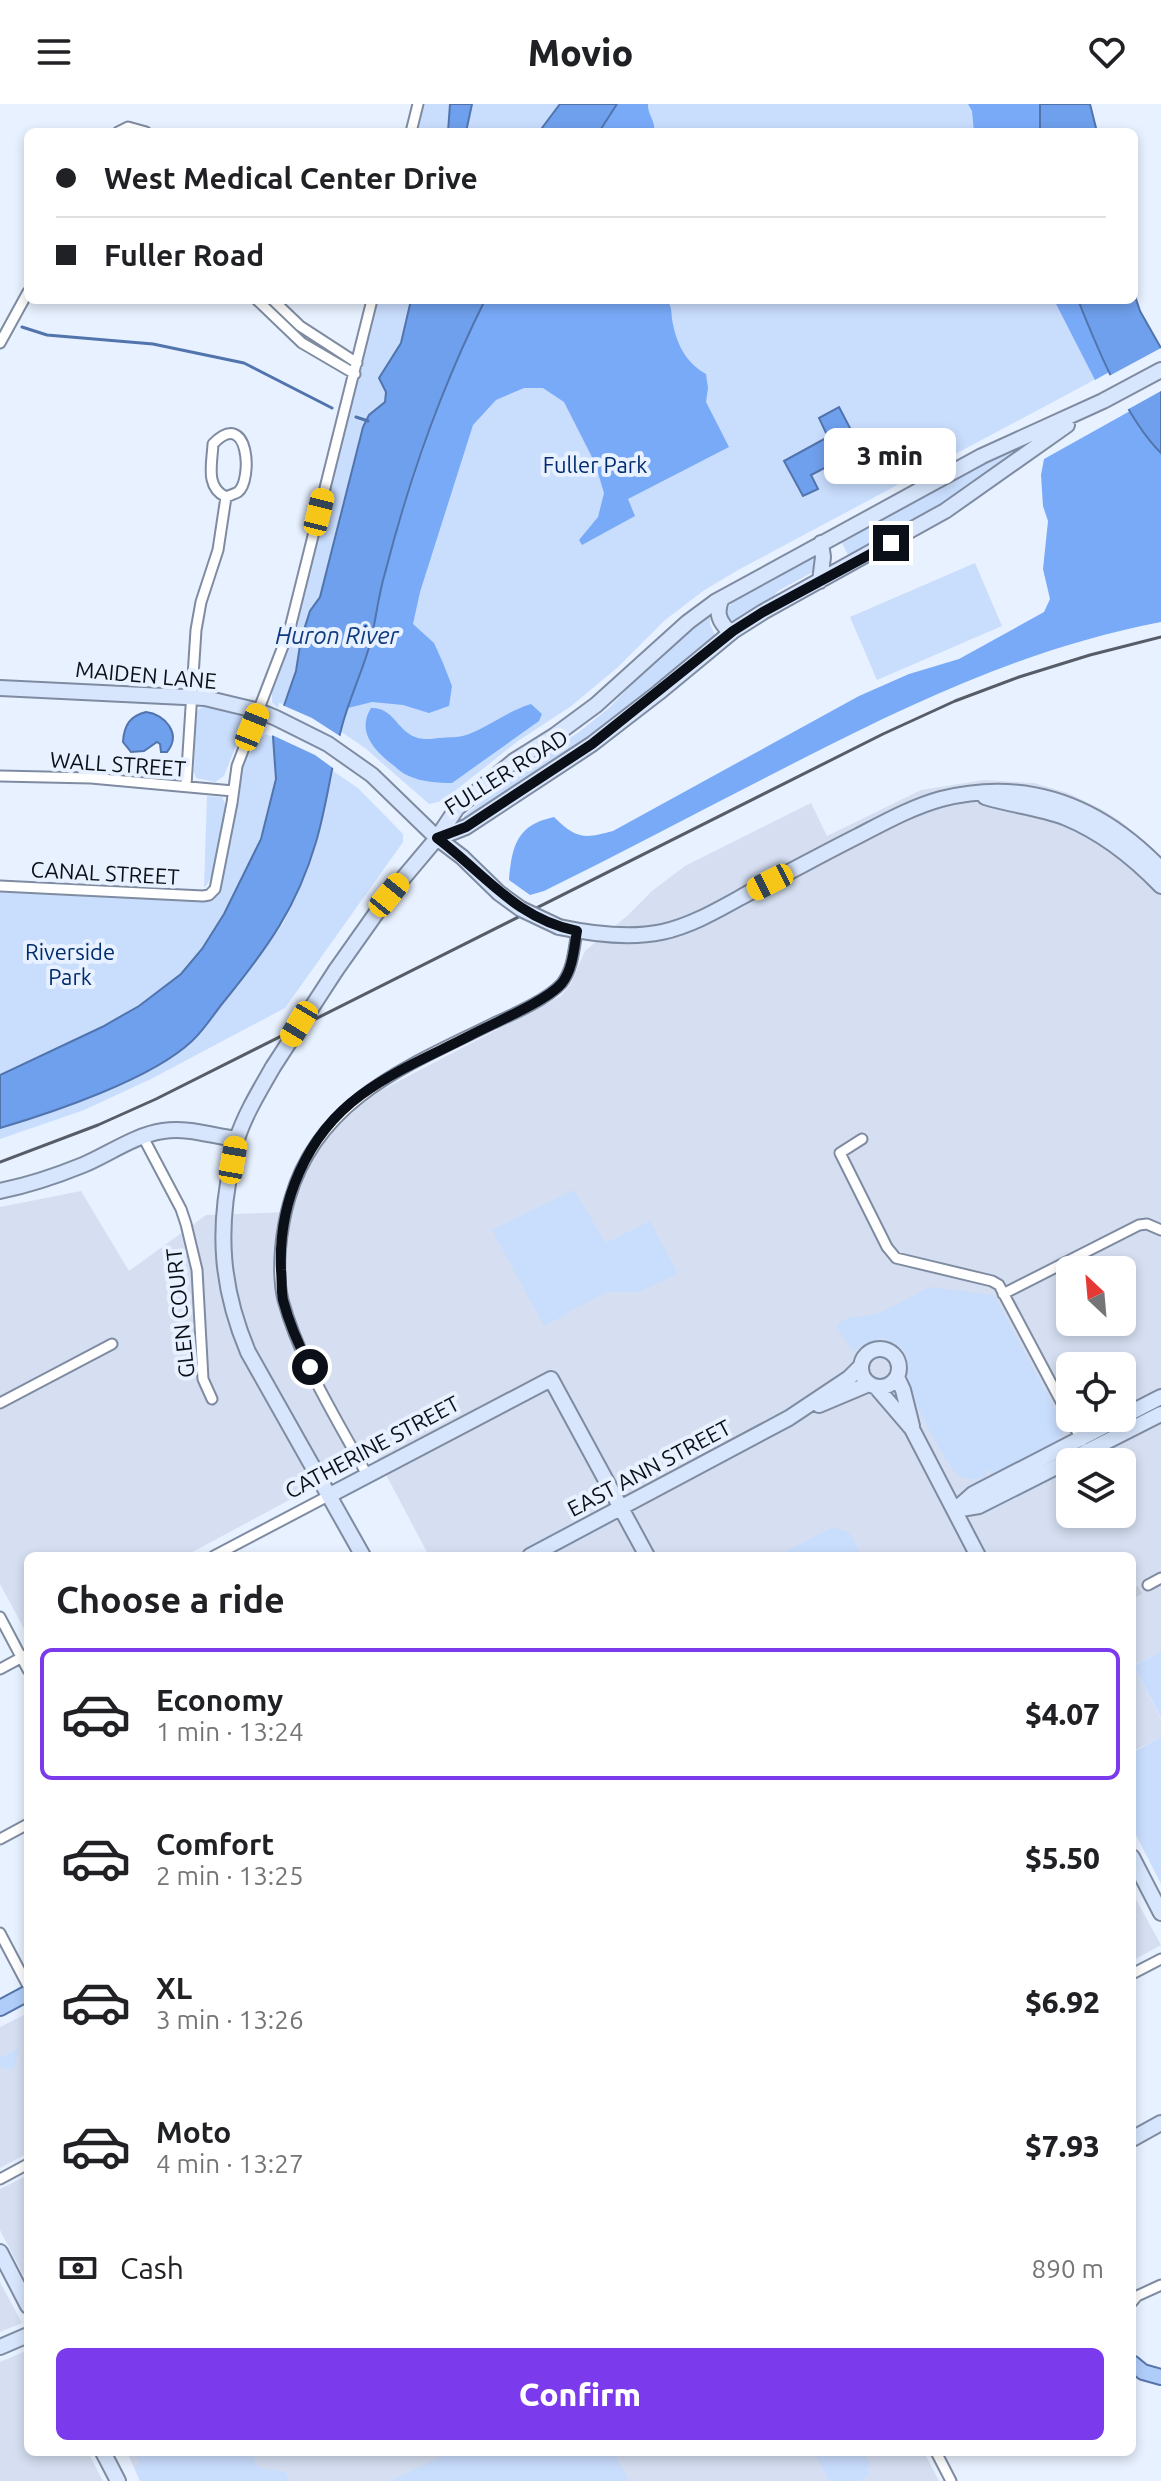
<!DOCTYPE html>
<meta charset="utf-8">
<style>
:root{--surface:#fff;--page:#f6f6f6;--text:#202124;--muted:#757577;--line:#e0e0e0;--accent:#7c3aed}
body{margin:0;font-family:Ubuntu,sans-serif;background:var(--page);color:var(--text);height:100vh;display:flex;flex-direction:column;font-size:30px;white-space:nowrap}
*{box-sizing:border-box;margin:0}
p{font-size:26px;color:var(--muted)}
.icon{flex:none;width:44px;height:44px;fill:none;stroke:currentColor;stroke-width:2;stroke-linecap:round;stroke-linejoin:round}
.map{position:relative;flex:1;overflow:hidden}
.side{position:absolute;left:24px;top:1448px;width:1112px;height:904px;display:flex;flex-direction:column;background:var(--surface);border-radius:12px;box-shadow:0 4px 12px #0003}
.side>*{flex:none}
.hud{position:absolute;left:24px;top:24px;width:1114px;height:176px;border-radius:12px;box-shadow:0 4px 12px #0003;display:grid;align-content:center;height:176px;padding:0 32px;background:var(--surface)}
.needle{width:52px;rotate:334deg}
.tools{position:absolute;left:1056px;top:1152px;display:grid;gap:16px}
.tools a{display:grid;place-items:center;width:80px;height:80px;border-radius:12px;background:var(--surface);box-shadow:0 4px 12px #0003;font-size:40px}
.end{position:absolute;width:36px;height:36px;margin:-18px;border:10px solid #0b0f17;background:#fff;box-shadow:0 0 0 4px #fff}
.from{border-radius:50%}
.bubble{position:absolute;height:56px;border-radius:12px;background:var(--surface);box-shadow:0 4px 12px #0003;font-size:26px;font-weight:800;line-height:56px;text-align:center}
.car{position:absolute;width:24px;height:48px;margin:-24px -12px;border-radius:10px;box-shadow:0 0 6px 2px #0007;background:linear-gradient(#f5c518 24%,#345 0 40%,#f5c518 0 76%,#345 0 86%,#f5c518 0)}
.hud b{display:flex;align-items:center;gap:28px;height:76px;font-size:30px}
.hud b+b{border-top:2px solid var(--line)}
.hud i{width:20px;height:20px;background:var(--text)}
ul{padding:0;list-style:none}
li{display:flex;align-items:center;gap:24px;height:132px;margin:0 16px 12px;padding:0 16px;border:4px solid transparent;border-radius:12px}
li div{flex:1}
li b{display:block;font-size:30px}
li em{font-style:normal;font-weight:800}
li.current{border-color:var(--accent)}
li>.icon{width:72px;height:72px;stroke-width:1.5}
h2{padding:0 32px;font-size:36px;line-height:96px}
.pay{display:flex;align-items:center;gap:20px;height:88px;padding:0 32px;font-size:30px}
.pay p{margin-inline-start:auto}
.cta{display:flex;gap:16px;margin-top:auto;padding:16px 32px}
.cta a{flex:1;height:92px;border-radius:12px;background:var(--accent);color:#fff;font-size:32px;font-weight:800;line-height:92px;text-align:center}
header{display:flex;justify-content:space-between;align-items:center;height:104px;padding:0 32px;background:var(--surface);font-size:36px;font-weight:800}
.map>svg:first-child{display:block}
.built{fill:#d5dff1;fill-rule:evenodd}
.green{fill:#c9ddfd}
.forest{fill:#79aaf8}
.water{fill:#6fa0ed;stroke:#5174ad;stroke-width:2}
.pier{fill:#e8f1ff}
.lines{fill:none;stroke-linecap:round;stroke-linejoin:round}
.stream{stroke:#5174ad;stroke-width:3}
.street-tunnel{stroke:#c7cfdc;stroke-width:9;stroke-dasharray:9 4.5;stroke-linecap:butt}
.street-casing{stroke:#7e8ba1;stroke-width:13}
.secondary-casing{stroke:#7e8ba1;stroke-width:18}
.primary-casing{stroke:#5474a9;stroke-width:18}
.street{stroke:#fff;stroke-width:9}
.secondary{stroke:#d7e6fd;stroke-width:14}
.primary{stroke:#b0cdfa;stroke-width:14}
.rail{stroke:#575c67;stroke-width:3}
.secondary-bridge-casing{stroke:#7e8ba1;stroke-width:18;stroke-linecap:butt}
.secondary-bridge{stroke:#d7e6fd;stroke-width:14}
.route{stroke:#0b0f17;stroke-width:10}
.labels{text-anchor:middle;stroke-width:8;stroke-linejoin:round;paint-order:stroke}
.park-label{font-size:22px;fill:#002c6f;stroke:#e8f1ff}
.street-label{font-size:22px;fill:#0b0f17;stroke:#e8f1ff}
.water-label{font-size:24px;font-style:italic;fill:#0e3a7e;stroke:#e8f1ff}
</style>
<header><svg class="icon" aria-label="menu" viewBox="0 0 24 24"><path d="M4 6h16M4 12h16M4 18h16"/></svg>Movio<svg class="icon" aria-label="heart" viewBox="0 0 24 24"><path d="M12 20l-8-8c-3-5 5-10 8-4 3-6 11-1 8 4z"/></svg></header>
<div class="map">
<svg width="1161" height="2377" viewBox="0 0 1161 2377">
<rect width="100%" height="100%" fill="#e8f1ff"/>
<path class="built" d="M 984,676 L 1034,679 L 1068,689 L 1101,705 L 1120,717 L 1161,752 L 1161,1547 L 1134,1562 L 1161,1615 L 1161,1633 L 1132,1648 L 1132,1452 L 429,1452 L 375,1350 L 185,1452 L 28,1452 L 28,1532 L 0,1480 L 0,1103 L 81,1087 L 129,1167 L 206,1111 L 290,1108 L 303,1070 L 326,1031 L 352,1005 L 380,987 L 561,892 L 571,879 L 585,847 L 627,812 L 652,787 L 685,762 L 811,699 L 827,732 L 921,686 ZM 1070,1166 L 1122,1166 L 1122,1218 L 1070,1218 ZM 1070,1262 L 1122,1262 L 1122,1314 L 1070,1314 ZM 1070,1358 L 1122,1358 L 1122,1410 L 1070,1410 Z
M 1132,1788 L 1161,1841 L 1132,1857 Z
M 28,1909 L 28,2049 L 0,2064 L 0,1923 Z
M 28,2071 L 28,2180 L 0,2126 L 0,2085 Z
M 0,2178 L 22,2219 L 0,2228 Z
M 28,2246 L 28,2348 L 88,2348 L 103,2377 L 0,2377 L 0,2258 Z
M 127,2348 L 924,2348 L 939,2377 L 140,2377 Z"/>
<path class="green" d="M 423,0 L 450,0 L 448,28 L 414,28 Z
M 472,0 L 560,0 L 539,28 L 466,28 Z
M 617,0 L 1040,0 L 1040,28 L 599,28 Z
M 377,196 L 411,196 L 401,239 L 380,274 L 386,288 L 386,299 L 369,311 L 363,323 L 320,493 C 303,517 303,537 297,564 C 294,576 287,588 283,600 L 279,599 L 278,604 L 272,598 L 272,587 L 300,505 Z
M 485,196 L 1077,196 L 1111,267 L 738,466 L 703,487 L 664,517 L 618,563 L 570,603 L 518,637 L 442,697 L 429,700 L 365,644 L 340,627 Z
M 1068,314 L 953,395 L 849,453 L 840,435 Z
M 815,449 L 817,453 L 816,464 L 811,469 L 778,487 L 769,498 L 738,517 C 731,518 726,513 726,506 C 735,492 756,487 770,478 C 786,466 797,458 815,449 Z
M 975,459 L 1002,522 L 877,576 L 850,513 Z
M 710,510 L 710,520 L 716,533 L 618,615 L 464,715 L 464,712 L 504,678 L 579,628 L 609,604 L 680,531 Z
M 207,601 L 241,611 L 245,618 L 224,672 L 215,678 L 196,674 L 194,668 L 196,609 L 199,605 Z
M 266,630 L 273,633 C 273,647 278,661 276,675 C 269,729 221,833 181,871 C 135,913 58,946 0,971 L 0,788 L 210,797 L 216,785 L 243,659 L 258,636 Z
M 333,667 L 358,684 L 403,730 L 403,738 L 285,904 L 151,975 L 84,1006 L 0,1035 L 0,1024 L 31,1015 L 130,976 L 163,958 L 192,937 L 249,866 L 283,820 L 316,738 Z
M 207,692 L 222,693 L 226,702 C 222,722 219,770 204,784 Z
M 574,1086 L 606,1139 L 650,1117 L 678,1170 L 640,1188 L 606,1188 L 544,1222 L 492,1126 Z
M 929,1183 L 994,1191 L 1063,1320 L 1064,1329 L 1059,1336 L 991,1371 L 989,1366 L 985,1366 L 986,1373 C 976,1376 964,1377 956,1369 C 946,1360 915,1299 910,1285 C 907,1275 910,1264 907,1253 C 904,1243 892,1238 883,1234 L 862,1241 L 854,1248 L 839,1227 L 837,1221 C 851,1208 860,1215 875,1210 C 893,1204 911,1192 929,1183 Z
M 831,1424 C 855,1427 852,1434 861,1452 L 777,1452 Z
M 1161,1547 L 1161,1614 L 1134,1562 Z
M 1161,1633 L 1161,1780 L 1132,1723 L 1132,1649 Z
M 20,1944 L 13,1966 L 0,1963 L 0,1954 Z
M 134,2348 L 251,2348 L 259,2364 L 285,2368 L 290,2377 L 140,2377 L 135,2365 L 140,2359 Z
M 436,2348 L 614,2348 L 629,2377 L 391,2377 L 442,2352 Z
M 814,2348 L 863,2348 L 871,2363 L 867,2365 L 870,2371 L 858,2377 L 829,2377 Z"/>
<path class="forest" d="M 617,0 L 648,0 C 647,10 656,17 654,28 L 599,28 Z
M 968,0 L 1040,0 L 1040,28 L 974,28 L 972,7 Z
M 485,196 L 667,196 C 672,203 671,207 672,215 C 676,239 685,258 706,270 L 708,284 L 706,298 L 729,343 L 628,395 L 635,412 L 582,441 L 579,436 L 598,413 L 604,389 L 595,359 L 564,298 L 543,284 L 524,284 L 496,296 L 473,321 L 420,488 L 413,520 L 434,539 L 443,559 L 452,582 L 449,602 L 429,609 L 403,601 L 372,598 L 348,604 C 363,557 373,509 387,461 C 413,371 443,281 485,196 Z
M 1054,196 L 1077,196 L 1111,267 L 1095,276 Z
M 1130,307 L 1153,341 L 1161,349 L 1161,518 C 1034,542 918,596 804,654 C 717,698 631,744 544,787 L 530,791 L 509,776 C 512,741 517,721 554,713 C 576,735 584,735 613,727 L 859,592 L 909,570 L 959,555 L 1044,508 L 1050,495 L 1043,465 L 1048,417 L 1043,402 L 1041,371 L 1044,355 Z
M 531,600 L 542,610 L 539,617 L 452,679 C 438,679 422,678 409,672 C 403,670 398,665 393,661 C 375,647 356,628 371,604 C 393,603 396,625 415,633 C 422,636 432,635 439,634 C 450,633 459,634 469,630 C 491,621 508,607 531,600 Z"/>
<path class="water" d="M 450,0 L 472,0 L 466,28 L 448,28 Z
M 560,0 L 617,0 L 599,28 L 539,28 Z
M 1040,0 L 1090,0 L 1097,28 L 1040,28 Z
M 1134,189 L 1140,207 L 1161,244 L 1161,349 C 1126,315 1096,241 1078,196 L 1134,196 Z
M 411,196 L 485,196 C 442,282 409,376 385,469 C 378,492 376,516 370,540 C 362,569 348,597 341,626 C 331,663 327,701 316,738 C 297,803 268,843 226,895 C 215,908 205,925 192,937 C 152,975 54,1008 0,1024 L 0,971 L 102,923 L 139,902 L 181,870 L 202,845 L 224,810 L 261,735 L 276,675 L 273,633 L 296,567 L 301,535 L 310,507 L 320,493 L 363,323 L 369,311 L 385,298 L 386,288 L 379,274 L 401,239 Z
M 839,303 L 861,345 L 811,371 L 818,385 L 803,392 L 784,357 L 828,333 L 819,314 Z
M 146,608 C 165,610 182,630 167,648 L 161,648 L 160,640 L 157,638 L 144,647 L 131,648 L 123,638 C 124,621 130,612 146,608 Z"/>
<path class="pier" d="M 1161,244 L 1161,287 L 1125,307 L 1109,272 Z
M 280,600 L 312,614 L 343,634 L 337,667 L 315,651 L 272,631 Z"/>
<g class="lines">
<path class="stream" d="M 22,223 L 47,231 L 153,240 L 244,259 L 332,304
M 356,313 L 368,317"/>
<path class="street-tunnel" d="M 1132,1490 L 1148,1481"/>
<defs>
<path id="street" d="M 118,28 L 128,23 L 146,28
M 411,28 L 418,0
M 257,196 L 302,239 L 355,270
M 273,196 L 300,222 L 357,259
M 0,239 L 28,188
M 0,672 L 91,674 L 233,687
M 186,681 L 196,526 L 201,498 L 218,446 L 226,393 C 228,392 237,389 238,388 C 253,376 249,303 213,340 C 212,360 205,383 226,393
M 0,782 L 203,792 L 209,791 L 215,785 L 232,699 L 237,662 L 290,524 L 372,196
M 143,1033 L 181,1105 L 186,1120 L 197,1166 L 203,1275 L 212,1295
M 862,1035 L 840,1049 L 887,1143 L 896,1154 L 992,1177 L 999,1181 L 1082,1337
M 1003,1190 L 1139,1121 L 1147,1120 L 1161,1126
M 0,1299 L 112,1240
M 367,1371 C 337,1315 300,1258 283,1196 C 276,1166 281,1124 290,1094 C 319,995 409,961 494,919 C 514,910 548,895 562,879 C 573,865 574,844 577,827
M 214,1452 L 330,1391
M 1148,1481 L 1161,1474
M 0,1513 L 28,1566
M 0,1565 L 28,1550
M 0,1735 L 28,1720
M 0,1829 L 28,1882
M 1132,1870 L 1161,1855
M 0,2075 L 28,2060
M 1132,2198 L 1137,2192 L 1161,2181
M 936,2348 L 951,2377"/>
<path id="secondary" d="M 820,477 L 823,453 L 821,439
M 722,494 C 715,509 719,518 731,529
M 0,584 L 205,594 L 259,607 L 276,614 L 328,640 L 372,671 L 437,734 L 462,753 L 499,789 L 521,805
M 985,693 C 1011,701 1039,704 1064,713 C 1101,728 1134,754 1161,782
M 438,734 L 466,723 L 592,640 L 658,589 L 733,527 L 763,508 L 945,407 L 1067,321
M 559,823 C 592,830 629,835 662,828 C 695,821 726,801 756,785 C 790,768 824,749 858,732 C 885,718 912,703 941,695 C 1028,673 1101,703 1161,765
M 336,866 L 389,791 L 437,734 L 457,704 L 514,657 L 554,632 L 596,601 L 688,518 L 715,498 L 982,352 L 1103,297 L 1161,266
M 273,963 C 260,986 245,1010 237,1035 C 234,1043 234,1052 232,1059 C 217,1127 221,1184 248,1248 L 363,1452
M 0,1087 C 29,1081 56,1072 83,1061 C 109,1050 135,1031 163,1027 C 188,1023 212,1032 237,1035
M861 1264a19 19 0 1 1 38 0a19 19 0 1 1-38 0Z
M 897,1273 L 903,1286 L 912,1322
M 876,1283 L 912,1325 L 978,1452
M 819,1301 L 869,1280
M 1122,1313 L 1161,1293
M 330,1391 L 551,1275 L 647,1452
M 955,1406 L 979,1402 L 1161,1310
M 955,1406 L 973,1390 L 1120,1314
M 530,1452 L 789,1314 L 849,1274 L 861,1262
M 1132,1753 L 1161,1809
M 1132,2035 L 1161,2019
M 0,2148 L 28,2202
M 0,2243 L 28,2231
M 103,2348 L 118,2377"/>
<path id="primary" d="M 0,1904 L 28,1889
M 1132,2259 L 1143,2268 L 1161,2273"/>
</defs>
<use href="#street" class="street-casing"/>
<use href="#secondary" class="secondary-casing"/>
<use href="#primary" class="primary-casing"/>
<use href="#street" class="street"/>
<use href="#secondary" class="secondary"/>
<use href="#primary" class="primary"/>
<path class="rail" d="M 0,1058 L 98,1021 L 156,995 L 883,630 L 955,597 L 1019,573 L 1090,551 L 1161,533"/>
<defs>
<path id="secondary-bridge" d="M 521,805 L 559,823
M 273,963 L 336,866"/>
</defs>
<use href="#secondary-bridge" class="secondary-bridge-casing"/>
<use href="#secondary-bridge" class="secondary-bridge"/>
</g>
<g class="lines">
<path class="route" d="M 310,1263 C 299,1242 289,1219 283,1196 C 281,1186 282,1175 281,1166 C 278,1099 306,1031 361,991 C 393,967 432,951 467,933 C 491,920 546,898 562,879 C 573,865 574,844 577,827 C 515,814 485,770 437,734 L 466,723 L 592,640 L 733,527 L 763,508 L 891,439"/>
</g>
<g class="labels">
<g class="park-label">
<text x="595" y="369">Fuller Park</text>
<text x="70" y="856">Riverside<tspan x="70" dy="25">Park</tspan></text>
</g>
<g class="street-label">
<text transform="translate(146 571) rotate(5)" y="8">MAIDEN LANE</text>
<text transform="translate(118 660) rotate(4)" y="8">WALL STREET</text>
<text transform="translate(506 668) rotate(-32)" y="8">FULLER ROAD</text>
<text transform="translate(105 769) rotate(3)" y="8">CANAL STREET</text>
<text transform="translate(180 1209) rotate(-96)" y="8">GLEN COURT</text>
<text transform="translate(372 1343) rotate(-28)" y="8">CATHERINE STREET</text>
<text transform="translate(649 1364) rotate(-28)" y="8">EAST ANN STREET</text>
</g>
<g class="water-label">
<text x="337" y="540">Huron River</text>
</g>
</g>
</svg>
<div class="tools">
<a><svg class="needle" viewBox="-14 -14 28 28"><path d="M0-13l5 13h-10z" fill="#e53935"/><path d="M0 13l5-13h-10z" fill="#757577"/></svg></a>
<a><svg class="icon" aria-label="locate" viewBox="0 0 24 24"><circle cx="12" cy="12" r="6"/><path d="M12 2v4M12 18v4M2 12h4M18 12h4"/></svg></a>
<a><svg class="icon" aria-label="layers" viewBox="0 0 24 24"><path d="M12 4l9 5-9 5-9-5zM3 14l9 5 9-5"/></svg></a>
</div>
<i class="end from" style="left:310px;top:1263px"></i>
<i class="end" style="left:891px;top:439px"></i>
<div class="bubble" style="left:824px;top:324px;width:132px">3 min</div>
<i class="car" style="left:319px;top:408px;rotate:14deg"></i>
<i class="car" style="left:252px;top:623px;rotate:22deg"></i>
<i class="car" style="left:770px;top:778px;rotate:243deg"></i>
<i class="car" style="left:389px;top:791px;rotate:39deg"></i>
<i class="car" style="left:299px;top:920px;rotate:211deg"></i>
<i class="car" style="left:233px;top:1056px;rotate:10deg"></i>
<div class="hud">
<b><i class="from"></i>West Medical Center Drive</b>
<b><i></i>Fuller Road</b>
</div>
<section class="side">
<h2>Choose a ride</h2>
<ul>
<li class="current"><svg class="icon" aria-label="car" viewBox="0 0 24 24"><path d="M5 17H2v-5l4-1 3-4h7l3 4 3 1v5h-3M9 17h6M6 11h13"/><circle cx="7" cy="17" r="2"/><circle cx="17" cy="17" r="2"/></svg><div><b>Economy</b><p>1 min · 13:24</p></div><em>$4.07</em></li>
<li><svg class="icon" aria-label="car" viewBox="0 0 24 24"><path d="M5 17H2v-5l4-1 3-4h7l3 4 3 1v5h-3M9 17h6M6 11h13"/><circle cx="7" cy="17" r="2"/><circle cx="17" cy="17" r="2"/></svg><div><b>Comfort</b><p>2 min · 13:25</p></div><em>$5.50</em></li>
<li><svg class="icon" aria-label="car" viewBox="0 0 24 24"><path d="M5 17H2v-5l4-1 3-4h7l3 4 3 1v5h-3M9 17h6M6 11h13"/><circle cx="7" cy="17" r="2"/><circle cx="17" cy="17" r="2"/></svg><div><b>XL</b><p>3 min · 13:26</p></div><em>$6.92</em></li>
<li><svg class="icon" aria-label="car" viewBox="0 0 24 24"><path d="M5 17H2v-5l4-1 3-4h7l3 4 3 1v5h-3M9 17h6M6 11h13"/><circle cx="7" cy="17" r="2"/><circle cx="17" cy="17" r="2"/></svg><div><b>Moto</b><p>4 min · 13:27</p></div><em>$7.93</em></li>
</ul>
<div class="pay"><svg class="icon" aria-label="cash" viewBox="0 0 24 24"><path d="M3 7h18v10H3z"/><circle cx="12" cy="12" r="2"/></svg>Cash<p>890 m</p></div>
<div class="cta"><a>Confirm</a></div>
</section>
</div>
